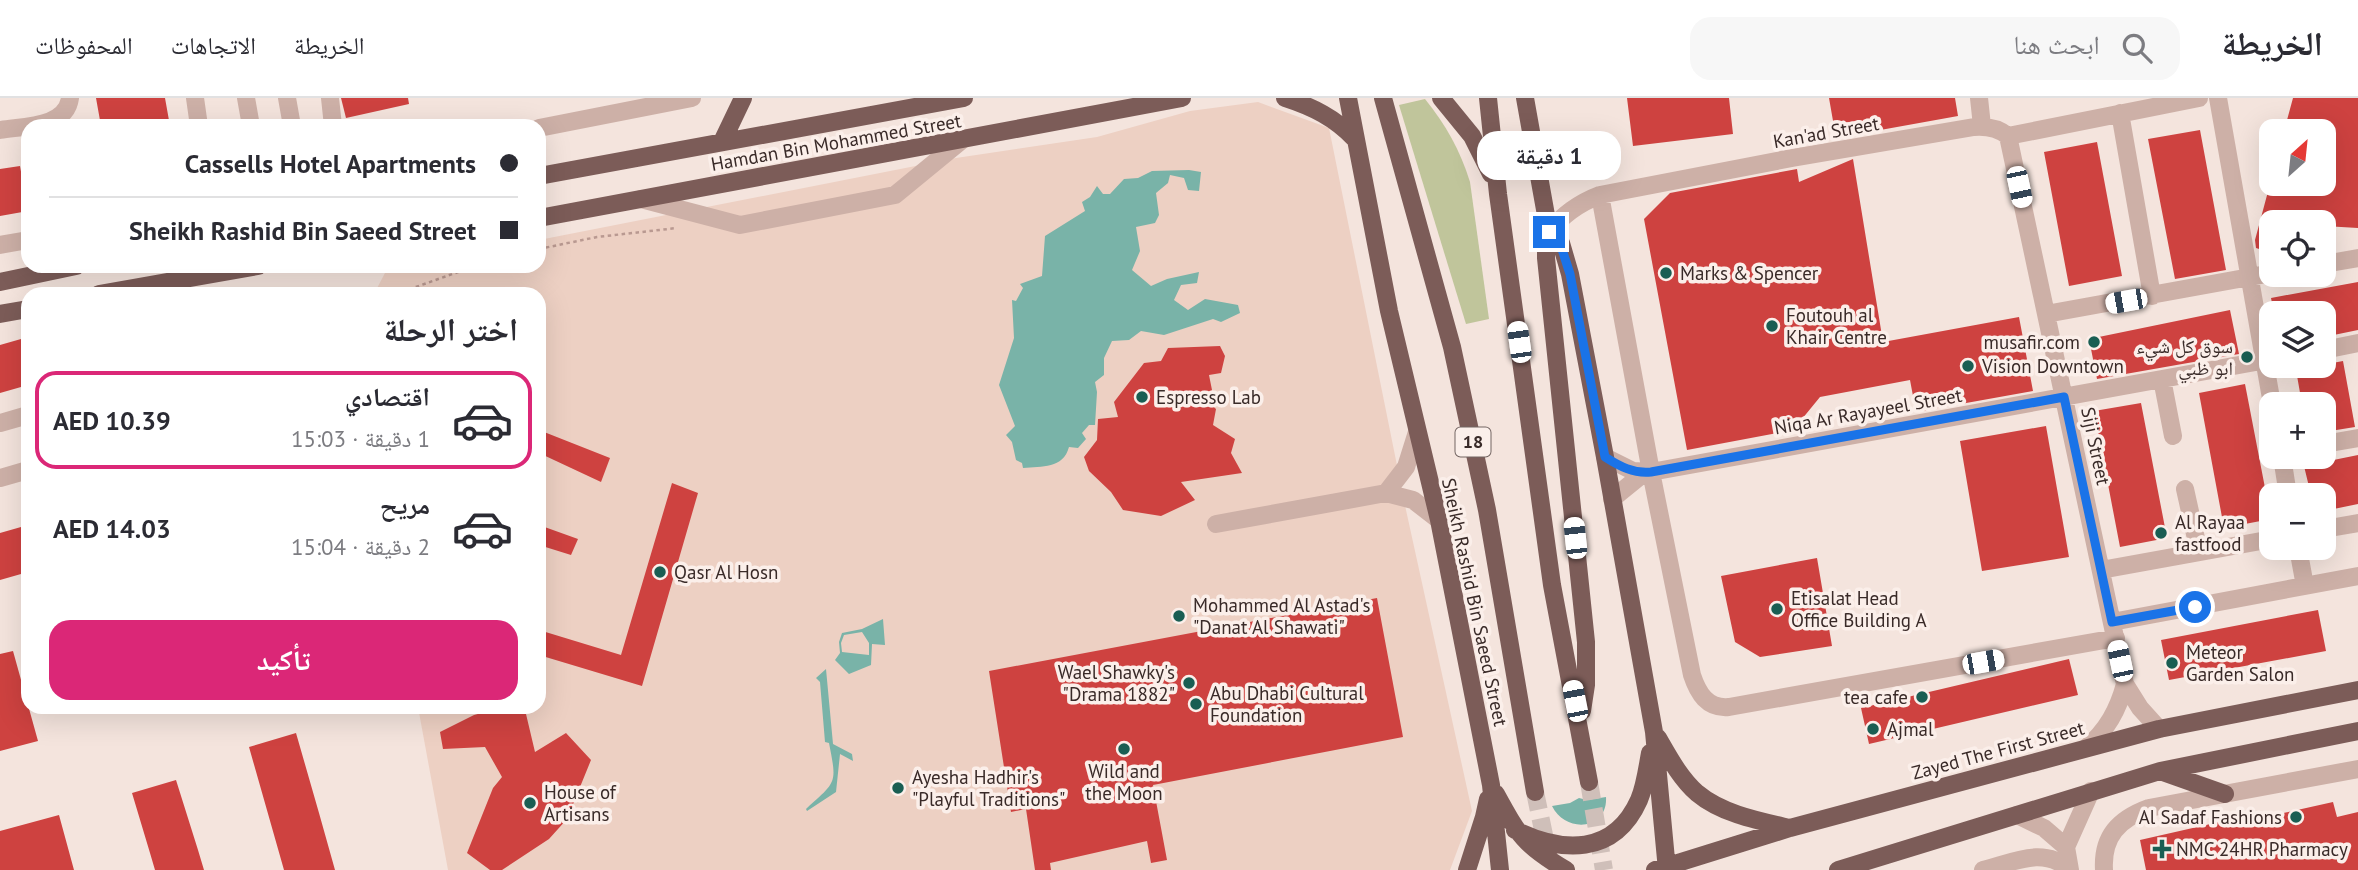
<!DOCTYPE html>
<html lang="ar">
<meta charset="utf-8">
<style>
:root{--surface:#fff;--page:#f7f7f7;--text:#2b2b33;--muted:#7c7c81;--line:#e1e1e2;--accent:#db2777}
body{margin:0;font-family:"PT Sans","Noto Naskh Arabic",sans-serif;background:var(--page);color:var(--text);direction:rtl;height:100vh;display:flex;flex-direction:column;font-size:26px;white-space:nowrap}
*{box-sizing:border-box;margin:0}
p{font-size:23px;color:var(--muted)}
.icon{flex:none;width:38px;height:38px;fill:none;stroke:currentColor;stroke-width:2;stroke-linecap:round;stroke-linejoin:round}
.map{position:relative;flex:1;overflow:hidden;direction:ltr}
.panel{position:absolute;left:21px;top:189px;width:525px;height:427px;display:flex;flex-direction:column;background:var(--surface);border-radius:21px;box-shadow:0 7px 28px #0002;direction:rtl}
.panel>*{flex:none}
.hud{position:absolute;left:21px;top:21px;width:525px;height:154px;border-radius:21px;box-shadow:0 7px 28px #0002;direction:rtl;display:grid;align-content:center;height:154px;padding:0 28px;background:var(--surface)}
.needle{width:46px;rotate:27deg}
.controls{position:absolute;left:2259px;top:21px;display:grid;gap:14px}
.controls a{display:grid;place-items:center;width:77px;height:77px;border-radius:14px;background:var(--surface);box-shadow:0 7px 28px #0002;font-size:35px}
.end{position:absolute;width:32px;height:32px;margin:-16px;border:9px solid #1a73e8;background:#fff;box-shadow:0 0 0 4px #fff}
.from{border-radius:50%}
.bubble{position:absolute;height:49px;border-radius:21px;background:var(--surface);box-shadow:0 7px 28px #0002;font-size:23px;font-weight:700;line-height:49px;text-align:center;direction:rtl}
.car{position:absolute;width:21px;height:42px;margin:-21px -10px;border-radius:9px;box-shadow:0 0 5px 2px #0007;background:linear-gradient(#fff 24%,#345 0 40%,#fff 0 76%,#345 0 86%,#fff 0)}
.hud b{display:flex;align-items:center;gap:24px;height:66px;font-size:26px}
.hud b+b{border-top:2px solid var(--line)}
.hud i{width:18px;height:18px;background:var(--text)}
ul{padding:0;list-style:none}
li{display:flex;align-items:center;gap:21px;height:98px;margin:0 14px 10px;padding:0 14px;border:4px solid transparent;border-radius:21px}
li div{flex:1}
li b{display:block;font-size:26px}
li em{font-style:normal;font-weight:700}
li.active{border-color:var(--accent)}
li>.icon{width:63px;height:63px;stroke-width:1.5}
h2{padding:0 28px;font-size:32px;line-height:84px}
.cta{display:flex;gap:14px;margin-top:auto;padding:14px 28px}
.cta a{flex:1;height:80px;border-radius:21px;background:var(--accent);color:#fff;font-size:28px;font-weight:700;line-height:80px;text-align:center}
header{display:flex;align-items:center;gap:42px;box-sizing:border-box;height:98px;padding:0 35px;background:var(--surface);border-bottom:2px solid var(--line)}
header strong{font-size:33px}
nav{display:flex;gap:38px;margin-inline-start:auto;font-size:24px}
.search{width:490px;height:63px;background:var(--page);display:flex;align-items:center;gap:18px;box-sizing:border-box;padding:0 24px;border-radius:21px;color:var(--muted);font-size:26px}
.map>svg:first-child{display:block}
.green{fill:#c0c59b}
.plaza{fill:#edd0c3}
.water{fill:#79b3a8;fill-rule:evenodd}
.building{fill:#ce4240}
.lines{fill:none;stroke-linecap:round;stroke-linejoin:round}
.major-tunnel{stroke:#cfbfb9;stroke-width:18;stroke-dasharray:18 9;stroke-linecap:butt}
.path{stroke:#b99991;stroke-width:2.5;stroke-dasharray:3.5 3.5;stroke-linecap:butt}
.minor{stroke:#cdb0a7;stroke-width:18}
.major{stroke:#7c5c58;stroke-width:18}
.route{stroke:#1a73e8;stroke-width:9}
.poi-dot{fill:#1a5e53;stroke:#fbefea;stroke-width:2.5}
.labels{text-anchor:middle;stroke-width:7;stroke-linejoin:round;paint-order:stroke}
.shield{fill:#fbefea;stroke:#736562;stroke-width:2}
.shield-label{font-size:18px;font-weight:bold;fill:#392a28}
.street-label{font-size:19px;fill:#392a28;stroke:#fbefea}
.poi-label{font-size:19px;fill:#392a28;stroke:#fbefea;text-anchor:start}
</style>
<header>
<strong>الخريطة</strong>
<div class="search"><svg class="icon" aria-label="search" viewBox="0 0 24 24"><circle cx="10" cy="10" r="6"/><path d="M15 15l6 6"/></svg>ابحث هنا</div>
<nav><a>الخريطة</a><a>الاتجاهات</a><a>المحفوظات</a></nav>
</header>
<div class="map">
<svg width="2358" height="772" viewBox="0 0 2358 772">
<rect width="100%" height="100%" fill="#f4e4dd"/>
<path class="green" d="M 1425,1 C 1446,27 1460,52 1470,84 L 1489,221 L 1466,226 L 1399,7 Z"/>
<path class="plaza" d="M 1258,4 L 1329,30 L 1406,412 L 1472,713 L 1450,772 L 448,772 L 418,609 L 539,609 L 539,196 L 374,196 L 386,173 L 409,168 L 539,168 L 539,142 L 956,60 L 1097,39 L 1190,13 Z"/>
<path class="water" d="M 1189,72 L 1201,74 L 1199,93 L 1188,92 L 1184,80 L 1170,77 L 1168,85 L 1156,95 L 1159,117 L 1155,125 L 1136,129 L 1140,153 L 1132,172 L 1151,188 L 1167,181 L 1199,174 L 1197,185 L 1181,187 L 1174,202 L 1188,212 L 1205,201 L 1238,207 L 1240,215 L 1221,224 L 1213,221 L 1164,237 L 1141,233 L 1129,242 L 1112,243 L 1104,260 L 1104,277 L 1095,284 L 1097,294 L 1095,327 L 1089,327 L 1082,335 L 1086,341 L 1078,350 L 1069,349 C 1063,371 1042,368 1023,370 L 1022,365 L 1016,362 L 1012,344 L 1006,337 L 1015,328 L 999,287 L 1014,240 L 1012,202 L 1016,203 L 1023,190 L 1020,186 L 1042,178 L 1045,138 L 1085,113 L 1082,104 L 1090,99 L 1097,88 L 1103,96 L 1110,96 L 1124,81 L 1138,80 L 1152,73 Z
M 883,521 L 885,547 L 872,546 L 871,567 L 849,576 L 835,562 L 840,555 L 839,544 L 842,535 L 862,531 ZM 862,534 L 869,545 L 869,557 L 842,554 L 841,545 L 844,537 Z
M 826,571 L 833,646 L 852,656 L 853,663 L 840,656 L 836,694 L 807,713 L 806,711 C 837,683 837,686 829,645 L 825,644 L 820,584 L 816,580 Z
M 1606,699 C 1608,732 1566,736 1552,708 L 1570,705 L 1579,700 L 1587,702 Z"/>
<path class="building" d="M 96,0 L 165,0 L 170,28 L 101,28 Z
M 341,0 L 408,0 L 409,6 L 346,20 Z
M 1627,0 L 1729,0 L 1733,36 L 1633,48 Z
M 1829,0 L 1955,0 L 1958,18 L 1836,40 Z
M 2293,0 L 2358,0 L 2358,130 L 2324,128 L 2324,124 L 2272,124 L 2272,155 L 2256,150 L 2255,142 L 2270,86 L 2324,86 L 2324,33 L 2284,33 Z
M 2200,32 L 2226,172 L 2175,181 L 2148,41 Z
M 2097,44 L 2122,178 L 2069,188 L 2044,54 Z
M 1853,61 L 1883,244 L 2019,219 L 2033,293 L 1916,314 L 1910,282 L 1820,299 L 1793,332 L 1687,352 L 1644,121 L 1670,95 L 1797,71 L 1799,84 Z
M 20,68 L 28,113 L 0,118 L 0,71 Z
M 2358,184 L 2358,232 L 2324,239 L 2324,215 L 2274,215 L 2271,200 Z
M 2230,212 L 2239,256 L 2097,281 L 2089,241 Z
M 28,239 L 28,287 L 0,295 L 0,247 Z
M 1220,248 L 1225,258 L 1221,275 L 1209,277 L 1212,292 L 1205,301 L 1216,311 L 1213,327 L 1235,341 L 1231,355 L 1242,375 L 1181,384 L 1195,402 L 1161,418 L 1123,412 L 1111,394 L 1089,373 L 1084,359 L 1097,342 L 1098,321 L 1118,319 L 1114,304 L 1144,265 L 1161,263 L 1168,250 Z
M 2343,263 L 2355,329 L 2324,334 L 2324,306 L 2302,306 L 2296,272 Z
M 2245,286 L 2271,421 L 2224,430 L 2199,295 Z
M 2141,305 L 2167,440 L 2120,449 L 2094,313 Z
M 2046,328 L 2069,459 L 1982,473 L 1960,343 Z
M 539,332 L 610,360 L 601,384 L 539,355 Z
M 2358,357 L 2358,406 L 2324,413 L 2324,397 L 2311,397 L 2304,368 Z
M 672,385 L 698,395 L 642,588 L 539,557 L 539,532 L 621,557 Z
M 28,427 L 28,474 L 0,482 L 0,435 Z
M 539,427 L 578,441 L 571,457 L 539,447 Z
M 1817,460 L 1832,548 L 1760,559 L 1735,544 L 1721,478 Z
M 1377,500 L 1403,639 L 1153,687 L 1167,762 L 1151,765 L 1147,743 L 1050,765 L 1051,772 L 1035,772 L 1026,711 L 1011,714 L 989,573 Z
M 2318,512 L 2326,553 L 2169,582 L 2161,542 Z
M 13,553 L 38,643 L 0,653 L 0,556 Z
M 2069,561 L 2078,597 L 1869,646 L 1861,610 Z
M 489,613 L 526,616 L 535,654 L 566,635 L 591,662 L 567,721 L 549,741 L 502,772 L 490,772 L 467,755 L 493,690 L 502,679 L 485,649 L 443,651 L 440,634 L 474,617 Z
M 296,635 L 319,715 L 335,772 L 284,772 L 249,649 Z
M 176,682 L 198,752 L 204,772 L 155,772 L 150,755 L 132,695 Z
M 2333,704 L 2337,719 L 2358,714 L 2358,772 L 2146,772 L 2140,742 L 2228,722 L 2229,727 Z
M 59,717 L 74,772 L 0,772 L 0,733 Z"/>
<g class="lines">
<path class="major-tunnel" d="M 1589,684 L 1604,772
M 1535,694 L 1548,756"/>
<path class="path" d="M 539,151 L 597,139 L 677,130
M 396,196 L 475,168"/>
<path class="minor" d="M 195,0 L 199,28
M 246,0 L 251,28
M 287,0 L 292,28
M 330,0 L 333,28
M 1979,0 L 1982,28
M 2218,0 L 2272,306
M 2120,15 L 2152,198
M 539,30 L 692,0
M 0,32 C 23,28 66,30 70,0
M 2008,38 L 2125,586 L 2140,610 L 2159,631
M 1600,97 L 1651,374 L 1692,577 C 1698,595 1707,611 1729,609 L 2116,540
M 641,101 L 740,127 L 895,97 L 962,42
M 1549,134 C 1563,116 1579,105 1600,97 L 1792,60 L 1974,29 C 1987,28 1998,30 2008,38 L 2199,0
M 0,147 L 28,142
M 2324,166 L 2358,160
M 2046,216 L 2272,175
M 2324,252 L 2358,245
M 2162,281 L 2173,338
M 0,325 L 28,317
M 2324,346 L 2358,340
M 1605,359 L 1633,373 L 1651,374 L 2272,261
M 2282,359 L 2288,397
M 0,380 L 28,372
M 2185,391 L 2199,454
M 1386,395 L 1406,369 L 1417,334
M 1612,401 L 1644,375
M 1216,426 L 1386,395 L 1413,402 L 1439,422
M 2324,431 L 2358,425
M 2298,450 L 2305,488
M 2101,472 L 2272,441
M 2112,524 L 2358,478
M 2086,650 C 2107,632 2118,612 2125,586
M 2017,717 L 2044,730 L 2066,749
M 1983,772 C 2014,764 2044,748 2070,772
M 2070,772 L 2066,749 L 2091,693
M 2104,772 C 2102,738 2119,721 2149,710 L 2358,671"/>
<path class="major" d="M 1285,0 C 1313,9 1335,20 1355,41
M 1348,0 L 1389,213 L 1439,422 L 1491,687 L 1500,772
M 1383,0 L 1452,249 L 1487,412 L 1535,694
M 1441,0 L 1472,38 L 1491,76
M 1488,0 L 1498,96 L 1552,487 L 1589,684
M 1525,0 L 1549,134 L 1546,147 L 1546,160 L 1586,544 L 1586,587 L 1582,613
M 722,44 L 743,0
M 539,78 L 964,0
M 539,120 L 1182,0
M 1549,134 L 1561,145 L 1570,176 L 1605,359 L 1654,634 L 1667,772
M 0,184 L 76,168
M 99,196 L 258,168
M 0,216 L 28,211
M 1658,640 C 1669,659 1680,680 1697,695 C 1722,716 1759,723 1790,730
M 2160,673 L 2225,696
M 1496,696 C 1519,738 1524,747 1566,772
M 1515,732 C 1562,755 1614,758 1639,702 C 1645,688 1647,671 1650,655
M 1467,772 L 1484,719 L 1488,701
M 1655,772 L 1790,730 L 2159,631 L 2358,592
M 1838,772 L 2160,673 L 2358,633"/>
</g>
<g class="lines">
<path class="route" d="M 1549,134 L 1560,145 L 1570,176 L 1605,359 C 1619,368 1634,376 1651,374 L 2064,299 L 2112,524 L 2195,509"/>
</g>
<g class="poi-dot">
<circle cx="1666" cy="175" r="7"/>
<circle cx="1772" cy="228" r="7"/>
<circle cx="2094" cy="244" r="7"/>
<circle cx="2247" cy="259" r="7"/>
<circle cx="1968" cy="268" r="7"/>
<circle cx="1142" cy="299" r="7"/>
<circle cx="2161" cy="435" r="7"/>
<circle cx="660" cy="474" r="7"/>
<circle cx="1777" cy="511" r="7"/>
<circle cx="1179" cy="518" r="7"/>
<circle cx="2172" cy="565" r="7"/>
<circle cx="1189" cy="585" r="7"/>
<circle cx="1922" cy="599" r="7"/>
<circle cx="1196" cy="606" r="7"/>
<circle cx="1873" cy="631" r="7"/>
<circle cx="1124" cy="651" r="7"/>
<circle cx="898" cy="690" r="7"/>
<circle cx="530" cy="705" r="7"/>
<circle cx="2296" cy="719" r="7"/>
<path d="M2158.5 740.5h7v7h7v7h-7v7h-7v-7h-7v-7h7z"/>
</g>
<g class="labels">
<rect class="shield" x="1455.5" y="329.5" width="35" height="29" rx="5"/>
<g class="shield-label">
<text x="1473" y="350">18</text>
</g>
<g class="street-label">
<text transform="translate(1826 34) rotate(-10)" y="7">Kan'ad Street</text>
<text transform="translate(836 44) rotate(-10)" y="7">Hamdan Bin Mohammed Street</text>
<text transform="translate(1868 313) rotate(-10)" y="7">Niqa Ar Rayayeel Street</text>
<text transform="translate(2096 348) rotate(78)" y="7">Siji Street</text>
<text transform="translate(1475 504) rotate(78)" y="7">Sheikh Rashid Bin Saeed Street</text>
<text transform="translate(1998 652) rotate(-15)" y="7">Zayed The First Street</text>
</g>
<g class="poi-label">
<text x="1680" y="182">Marks &amp; Spencer</text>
<text x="1786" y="224">Foutouh al<tspan x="1786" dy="22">Khair Centre</tspan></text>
<text x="2080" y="251" text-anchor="end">musafir.com</text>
<text x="2233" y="255" text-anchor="end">سوق كل شيء<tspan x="2233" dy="22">ابو ظبي</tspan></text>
<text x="1982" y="275">Vision Downtown</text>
<text x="1156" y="306">Espresso Lab</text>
<text x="2175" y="431">Al Rayaa<tspan x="2175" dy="22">fastfood</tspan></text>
<text x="674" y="481">Qasr Al Hosn</text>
<text x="1791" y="507">Etisalat Head<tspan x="1791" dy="22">Office Building A</tspan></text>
<text x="1193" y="514">Mohammed Al Astad's<tspan x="1193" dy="22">"Danat Al Shawati"</tspan></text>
<text x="2186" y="561">Meteor<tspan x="2186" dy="22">Garden Salon</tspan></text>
<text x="1175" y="581" text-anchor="end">Wael Shawky's<tspan x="1175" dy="22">"Drama 1882"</tspan></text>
<text x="1210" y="602">Abu Dhabi Cultural<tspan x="1210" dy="22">Foundation</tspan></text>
<text x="1908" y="606" text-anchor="end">tea cafe</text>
<text x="1887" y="638">Ajmal</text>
<text x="1124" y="680" text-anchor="middle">Wild and<tspan x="1124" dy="22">the Moon</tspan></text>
<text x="912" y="686">Ayesha Hadhir's<tspan x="912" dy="22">"Playful Traditions"</tspan></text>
<text x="544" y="701">House of<tspan x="544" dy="22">Artisans</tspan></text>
<text x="2282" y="726" text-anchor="end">Al Sadaf Fashions</text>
<text x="2176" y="758">NMC 24HR Pharmacy</text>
</g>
</g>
</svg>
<div class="controls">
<a><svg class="needle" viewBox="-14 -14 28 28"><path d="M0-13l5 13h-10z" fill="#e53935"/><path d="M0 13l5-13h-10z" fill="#7c7c81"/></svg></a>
<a><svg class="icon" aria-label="locate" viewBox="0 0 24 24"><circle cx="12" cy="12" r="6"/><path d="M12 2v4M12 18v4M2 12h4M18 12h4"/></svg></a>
<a><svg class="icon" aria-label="layers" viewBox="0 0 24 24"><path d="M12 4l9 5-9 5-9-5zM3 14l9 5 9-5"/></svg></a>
<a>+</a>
<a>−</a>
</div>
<i class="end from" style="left:2195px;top:509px"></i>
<i class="end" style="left:1549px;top:134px"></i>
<div class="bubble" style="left:1477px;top:33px;width:144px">1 دقيقة</div>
<i class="car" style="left:2019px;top:89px;rotate:168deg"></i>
<i class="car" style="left:2126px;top:203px;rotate:260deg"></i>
<i class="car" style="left:1519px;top:244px;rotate:352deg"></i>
<i class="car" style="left:1575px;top:440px;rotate:354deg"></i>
<i class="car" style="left:2120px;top:563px;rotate:348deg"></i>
<i class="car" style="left:1983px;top:564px;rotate:80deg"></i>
<i class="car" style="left:1575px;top:603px;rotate:349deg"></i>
<div class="hud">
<b><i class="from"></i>Cassells Hotel Apartments</b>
<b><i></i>Sheikh Rashid Bin Saeed Street</b>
</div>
<section class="panel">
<h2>اختر الرحلة</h2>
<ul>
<li class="active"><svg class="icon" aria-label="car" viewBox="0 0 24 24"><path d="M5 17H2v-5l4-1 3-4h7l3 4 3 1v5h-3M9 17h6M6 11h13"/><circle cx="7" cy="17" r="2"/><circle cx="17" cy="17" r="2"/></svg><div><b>اقتصادي</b><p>1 دقيقة · 15:03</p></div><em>AED 10.39</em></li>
<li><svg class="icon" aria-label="car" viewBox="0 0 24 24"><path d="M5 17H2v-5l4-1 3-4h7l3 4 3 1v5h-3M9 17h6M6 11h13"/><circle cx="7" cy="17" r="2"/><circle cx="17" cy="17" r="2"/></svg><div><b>مريح</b><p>2 دقيقة · 15:04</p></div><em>AED 14.03</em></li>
</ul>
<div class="cta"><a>تأكيد</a></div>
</section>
</div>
